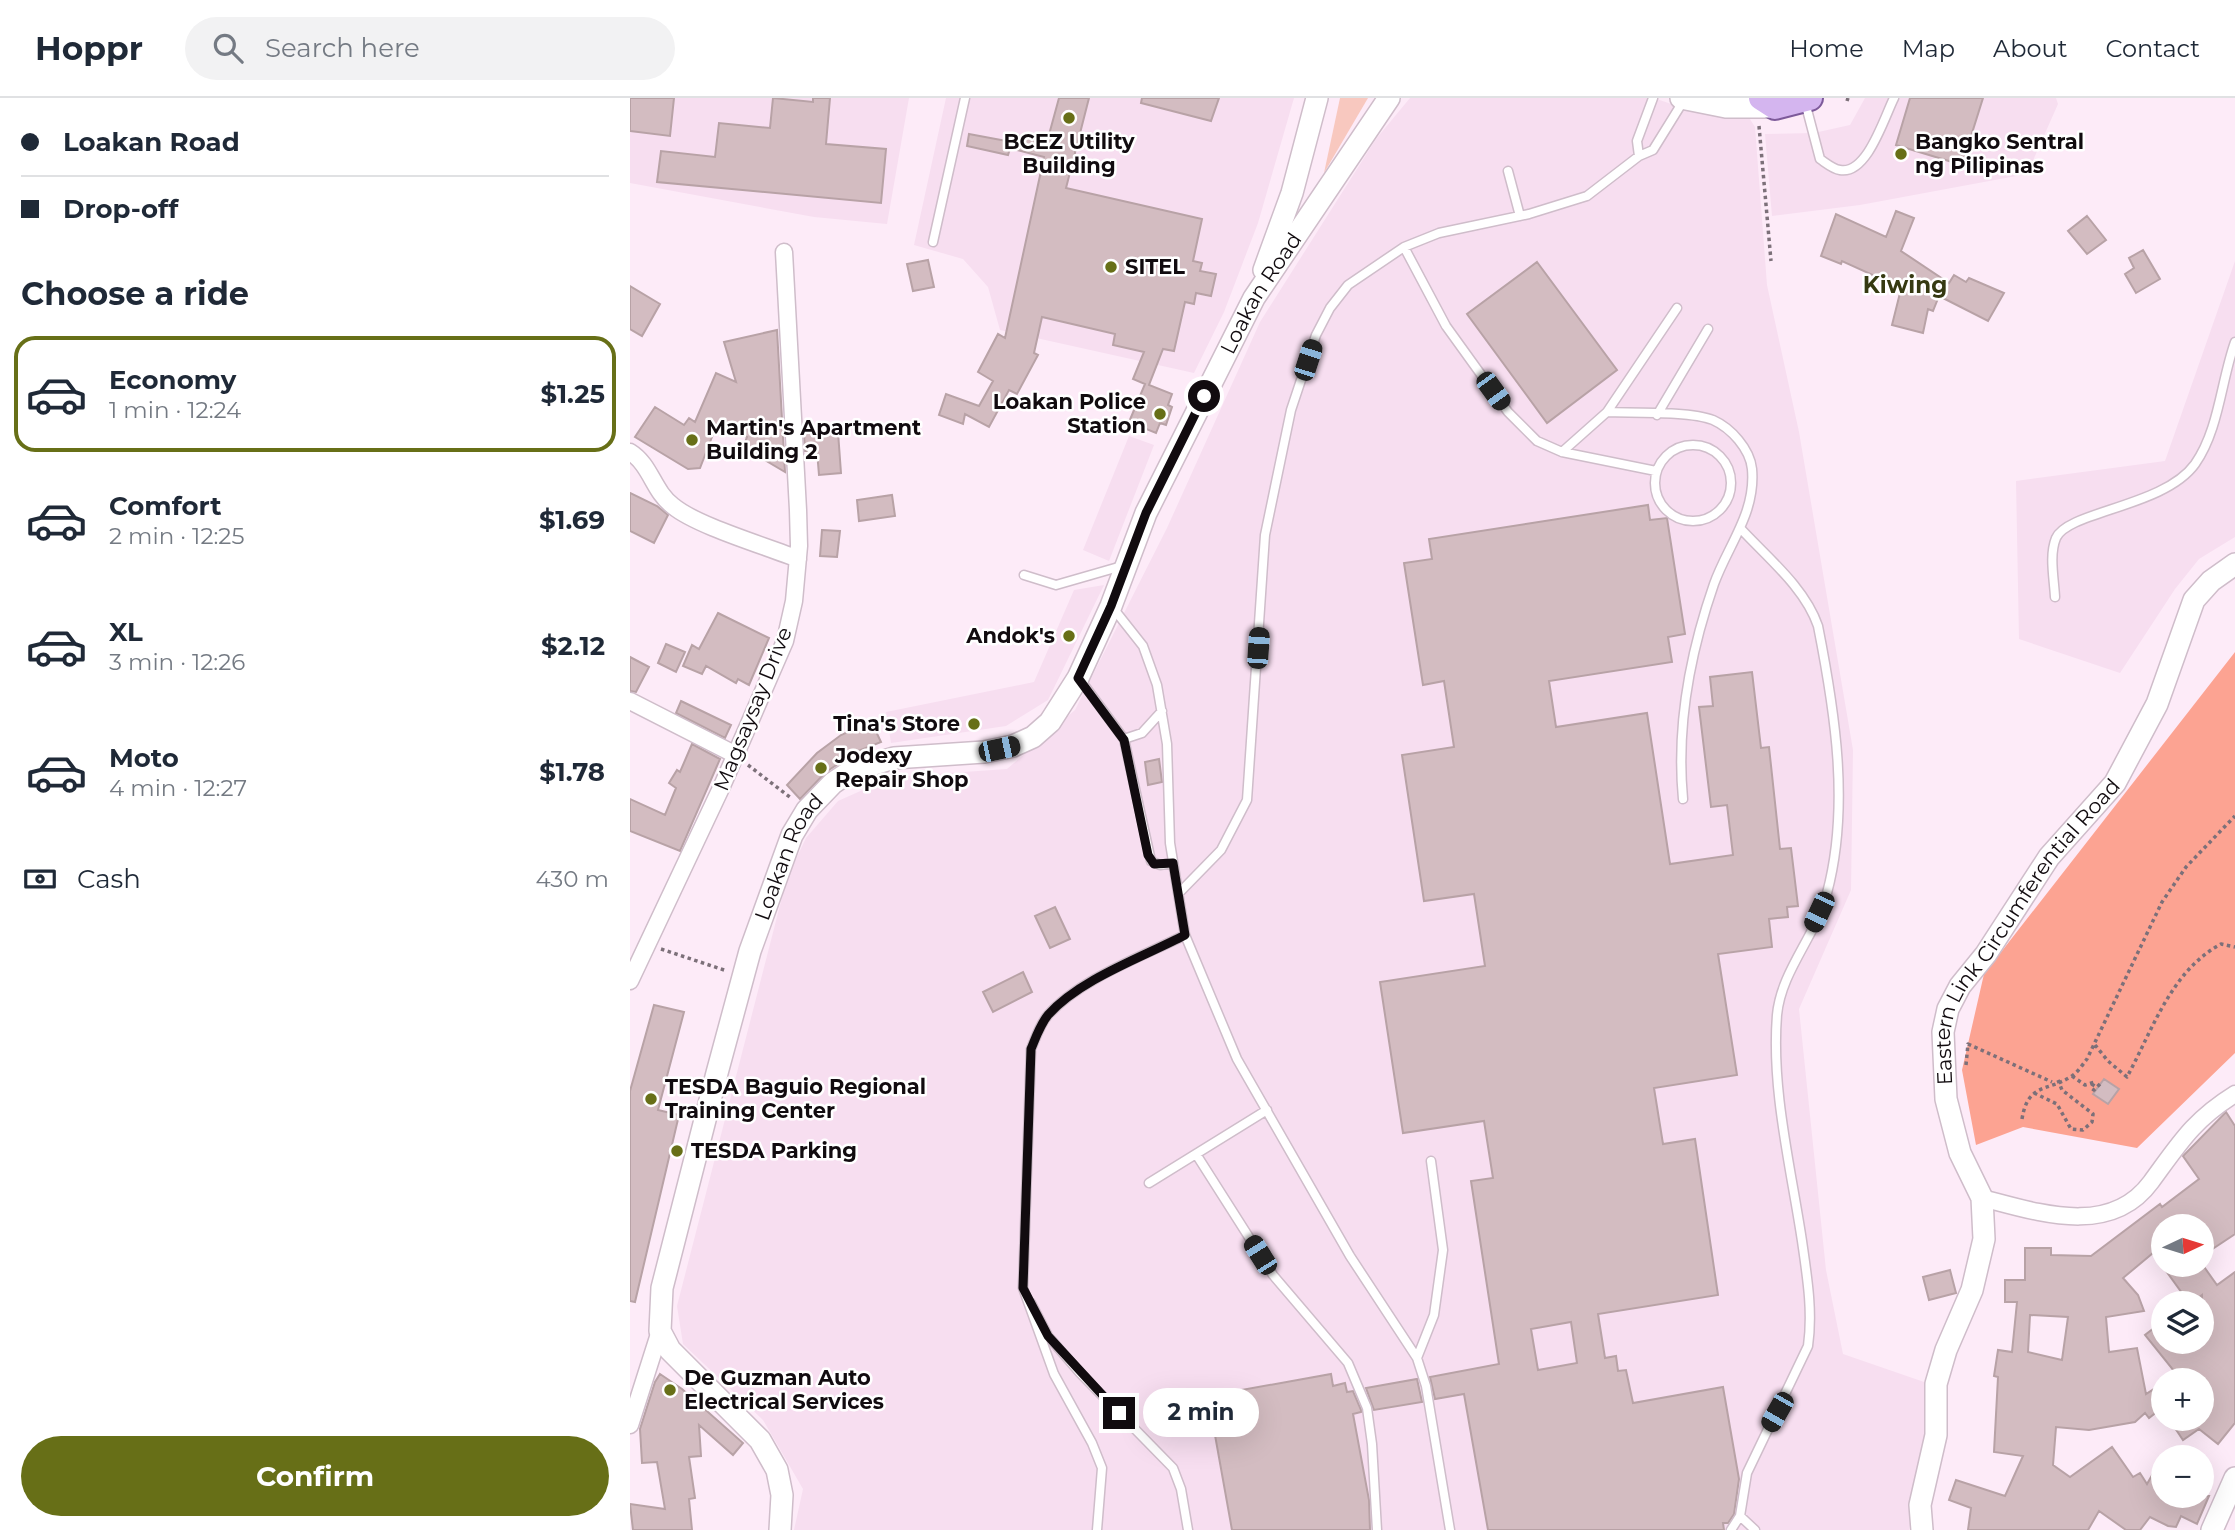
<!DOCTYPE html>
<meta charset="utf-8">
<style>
:root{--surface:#fff;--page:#f2f2f3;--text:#1f2937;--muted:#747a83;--line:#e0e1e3;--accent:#676f17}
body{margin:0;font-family:Montserrat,sans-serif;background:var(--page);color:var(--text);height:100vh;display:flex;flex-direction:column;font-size:26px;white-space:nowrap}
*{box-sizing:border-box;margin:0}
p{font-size:23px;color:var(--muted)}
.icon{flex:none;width:38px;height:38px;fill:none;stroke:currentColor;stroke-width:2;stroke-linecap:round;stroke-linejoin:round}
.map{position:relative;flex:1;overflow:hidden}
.sheet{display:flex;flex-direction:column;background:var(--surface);width:630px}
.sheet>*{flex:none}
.top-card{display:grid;align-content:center;height:154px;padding:0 21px;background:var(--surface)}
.needle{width:46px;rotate:86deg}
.controls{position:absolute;left:1521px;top:1116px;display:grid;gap:14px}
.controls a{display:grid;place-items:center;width:63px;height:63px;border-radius:50%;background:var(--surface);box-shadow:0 7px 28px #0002;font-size:35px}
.end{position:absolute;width:32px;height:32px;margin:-16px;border:9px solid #110b0f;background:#fff;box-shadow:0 0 0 4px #fff}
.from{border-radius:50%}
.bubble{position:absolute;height:49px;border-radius:24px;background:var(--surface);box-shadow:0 7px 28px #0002;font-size:23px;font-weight:700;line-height:49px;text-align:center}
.car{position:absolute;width:21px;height:42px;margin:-21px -10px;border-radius:9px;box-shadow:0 0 5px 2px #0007;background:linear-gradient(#222 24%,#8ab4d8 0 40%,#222 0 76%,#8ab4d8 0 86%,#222 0)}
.top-card b{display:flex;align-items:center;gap:24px;height:66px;font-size:26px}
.top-card b+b{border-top:2px solid var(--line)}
.top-card i{width:18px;height:18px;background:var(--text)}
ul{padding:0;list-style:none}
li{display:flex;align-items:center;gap:21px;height:116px;margin:0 14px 10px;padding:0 7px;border:4px solid transparent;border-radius:21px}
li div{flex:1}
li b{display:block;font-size:26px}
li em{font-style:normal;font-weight:700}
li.selected{border-color:var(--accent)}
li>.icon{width:63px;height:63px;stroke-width:1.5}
h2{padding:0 21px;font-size:32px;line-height:84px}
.pay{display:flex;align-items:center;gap:18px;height:77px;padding:0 21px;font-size:26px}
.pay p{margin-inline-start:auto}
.primary-button{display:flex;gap:14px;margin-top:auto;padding:14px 21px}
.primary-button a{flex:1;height:80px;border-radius:42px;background:var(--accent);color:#fff;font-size:28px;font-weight:700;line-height:80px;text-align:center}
header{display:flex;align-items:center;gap:42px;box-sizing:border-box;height:98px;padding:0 35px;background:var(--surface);border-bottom:2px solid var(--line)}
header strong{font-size:33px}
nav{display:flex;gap:38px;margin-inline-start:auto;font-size:24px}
.search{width:490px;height:63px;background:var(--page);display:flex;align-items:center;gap:18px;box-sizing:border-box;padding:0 24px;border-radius:38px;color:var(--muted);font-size:26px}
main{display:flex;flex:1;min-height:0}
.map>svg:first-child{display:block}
.built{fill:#f7def0}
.green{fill:#f8c8bf}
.forest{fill:#fca392}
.building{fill:#d3bcc1;stroke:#b8a2a6;stroke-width:2;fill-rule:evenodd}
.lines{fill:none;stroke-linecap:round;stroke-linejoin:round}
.lane-casing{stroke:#cfbdca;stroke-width:11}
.street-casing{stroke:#cfbdca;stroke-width:19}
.secondary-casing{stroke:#cfbdca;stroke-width:24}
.primary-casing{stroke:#7d5a9a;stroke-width:28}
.path{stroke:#7c7079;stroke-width:3.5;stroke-dasharray:3.5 3.5;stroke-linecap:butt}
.lane{stroke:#fff;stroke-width:8}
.street{stroke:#fff;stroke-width:16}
.secondary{stroke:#fff;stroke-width:21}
.primary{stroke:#d4b5ef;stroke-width:24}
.route{stroke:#110b0f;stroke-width:9}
.poi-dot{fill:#676f17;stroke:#fff;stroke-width:2.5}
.labels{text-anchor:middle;stroke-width:5;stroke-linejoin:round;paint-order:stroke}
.poi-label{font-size:21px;font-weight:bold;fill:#110b0f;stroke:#fff;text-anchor:start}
.street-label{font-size:21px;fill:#110b0f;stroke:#fff}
.neighbourhood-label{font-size:23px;font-weight:bold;fill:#353911;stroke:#fff}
</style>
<header>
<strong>Hoppr</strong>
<div class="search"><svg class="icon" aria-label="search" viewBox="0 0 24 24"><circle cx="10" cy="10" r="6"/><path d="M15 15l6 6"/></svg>Search here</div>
<nav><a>Home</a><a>Map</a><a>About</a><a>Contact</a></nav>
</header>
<main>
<section class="sheet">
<div class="top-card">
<b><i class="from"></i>Loakan Road</b>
<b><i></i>Drop-off</b>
</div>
<h2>Choose a ride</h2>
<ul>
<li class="selected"><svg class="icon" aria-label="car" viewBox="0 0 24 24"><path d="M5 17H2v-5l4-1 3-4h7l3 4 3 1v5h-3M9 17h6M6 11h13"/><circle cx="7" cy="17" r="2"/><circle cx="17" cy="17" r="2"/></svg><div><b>Economy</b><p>1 min · 12:24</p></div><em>$1.25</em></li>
<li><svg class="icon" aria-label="car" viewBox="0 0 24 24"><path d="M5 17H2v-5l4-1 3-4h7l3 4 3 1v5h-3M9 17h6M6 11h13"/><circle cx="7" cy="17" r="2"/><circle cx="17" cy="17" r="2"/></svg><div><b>Comfort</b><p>2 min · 12:25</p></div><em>$1.69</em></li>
<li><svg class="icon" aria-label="car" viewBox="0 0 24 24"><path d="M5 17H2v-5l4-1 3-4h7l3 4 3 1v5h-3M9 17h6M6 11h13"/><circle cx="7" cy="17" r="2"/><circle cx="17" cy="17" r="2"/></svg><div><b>XL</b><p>3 min · 12:26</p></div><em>$2.12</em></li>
<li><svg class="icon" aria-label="car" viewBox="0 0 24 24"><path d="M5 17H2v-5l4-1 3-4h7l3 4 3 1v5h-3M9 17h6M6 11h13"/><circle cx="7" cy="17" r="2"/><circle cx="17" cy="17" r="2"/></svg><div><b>Moto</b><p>4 min · 12:27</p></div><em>$1.78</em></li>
</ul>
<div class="pay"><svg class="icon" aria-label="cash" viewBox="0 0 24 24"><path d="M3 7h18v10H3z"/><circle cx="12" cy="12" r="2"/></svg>Cash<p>430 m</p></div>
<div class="primary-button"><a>Confirm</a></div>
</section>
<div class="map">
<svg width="1605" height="1432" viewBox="0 0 1605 1432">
<rect width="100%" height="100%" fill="#fdebf8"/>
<path class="built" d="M 0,0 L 279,0 L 257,126 L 184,119 L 0,85 Z
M 316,0 L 664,0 L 628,125 L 594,214 L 564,275 L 370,232 L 358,189 L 333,161 L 284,147 Z
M 780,0 L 1024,0 L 1064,14 L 1118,18 L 1125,29 L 1137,187 L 1169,334 L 1223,652 L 1221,792 L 1169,911 L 1196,1172 L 1213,1256 L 1297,1285 L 1295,1361 L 1279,1432 L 164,1432 L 173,1391 L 133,1322 L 53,1246 L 47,1208 L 157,780 L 176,740 L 208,703 L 262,679 L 377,671 L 445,612 L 537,430 L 630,224 L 746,41 Z
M 1235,0 L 1426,0 L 1428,6 L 1397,76 L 1230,107 L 1142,118 L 1135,36 L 1184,35 L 1220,27 Z
M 1605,163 L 1605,439 L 1569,461 L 1545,491 L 1490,575 L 1389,541 L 1386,383 L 1535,363 Z
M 499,338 L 524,347 L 479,463 L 453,452 Z
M 474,487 L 418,602 L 376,628 L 261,645 L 256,614 L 404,584 L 444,492 Z"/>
<path class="green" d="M 710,0 L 738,0 L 694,75 Z"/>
<path class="forest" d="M 1605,554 L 1605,955 L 1507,1050 L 1393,1029 L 1346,1047 L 1332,972 L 1354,876 Z"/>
<path class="building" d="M 0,0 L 44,0 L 40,38 L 0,33 Z
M 143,0 L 183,4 L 183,0 L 200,0 L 196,46 L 256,51 L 251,105 L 27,84 L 31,53 L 85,59 L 89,25 L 140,30 Z
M 429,0 L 459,0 L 436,90 L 572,121 L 563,163 L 572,165 L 570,173 L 586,176 L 581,198 L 566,195 L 564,206 L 555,204 L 544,253 L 533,251 L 519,287 L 542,296 L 538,307 L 542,309 L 536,327 L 530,325 L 526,335 L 499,324 L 515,286 L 503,281 L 514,254 L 483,247 L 485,236 L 412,219 L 404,255 L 408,257 L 387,296 L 379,292 L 359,329 L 335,316 L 333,326 L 309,317 L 316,296 L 349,308 L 363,283 L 348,274 L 368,236 L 375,240 L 414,59 L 387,52 L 390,38 L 417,44 Z
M 512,0 L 589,0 L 581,23 L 511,5 Z
M 1280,0 L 1353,0 L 1332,67 L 1266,47 Z
M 339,36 L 382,44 L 378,57 L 337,48 Z
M 1266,113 L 1284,120 L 1271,153 L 1319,185 L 1324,177 L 1336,184 L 1339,180 L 1374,195 L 1358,223 L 1309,198 L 1303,213 L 1298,211 L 1293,235 L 1262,227 L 1270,195 L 1265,192 L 1267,188 L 1212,163 L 1211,166 L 1191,158 L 1206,116 L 1256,139 Z
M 1457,118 L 1476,142 L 1457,156 L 1438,133 Z
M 1513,152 L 1530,181 L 1506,195 L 1495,176 L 1504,170 L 1499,160 Z
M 298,162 L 304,189 L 283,193 L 277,166 Z
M 907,164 L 987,272 L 917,325 L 837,216 Z
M 0,188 L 30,206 L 12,238 L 0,231 Z
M 147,232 L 155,374 L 113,349 L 117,339 L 87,326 L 70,370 L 58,371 L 5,339 L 25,309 L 54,327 L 59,320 L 65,324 L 86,275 L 106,284 L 94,244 Z
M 208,334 L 211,375 L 189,377 L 187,353 L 175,353 L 174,336 Z
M 0,395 L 27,408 L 38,417 L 24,445 L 0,433 Z
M 262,397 L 265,418 L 229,423 L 227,402 Z
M 1018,407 L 1020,422 L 1037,420 L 1055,536 L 1038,539 L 1042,564 L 919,583 L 926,629 L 1017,615 L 1040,766 L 1103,757 L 1097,707 L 1081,709 L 1069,609 L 1083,608 L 1080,579 L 1122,574 L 1131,650 L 1139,649 L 1150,751 L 1161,750 L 1168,808 L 1157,809 L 1158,819 L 1139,821 L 1142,849 L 1088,856 L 1107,977 L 1024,990 L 1033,1046 L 1065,1041 L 1088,1197 L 968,1216 L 975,1260 L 986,1258 L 988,1273 L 996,1272 L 1003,1305 L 1093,1289 L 1109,1381 L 1104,1416 L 1098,1425 L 1093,1425 L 1094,1432 L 858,1432 L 834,1296 L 805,1301 L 800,1279 L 869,1266 L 841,1083 L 863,1080 L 854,1023 L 773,1035 L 750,884 L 855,868 L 844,796 L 794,803 L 772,657 L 824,649 L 814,583 L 793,587 L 774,465 L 802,461 L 799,441 ZM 941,1224 L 947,1265 L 908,1272 L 901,1231 Z
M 192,432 L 210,433 L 207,459 L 190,458 Z
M 88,515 L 139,540 L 119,587 L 108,581 L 106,585 L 76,568 L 72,576 L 53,568 L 62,547 L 69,551 Z
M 36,546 L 55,554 L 46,574 L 28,565 Z
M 0,559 L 19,569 L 6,594 L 0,593 Z
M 51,603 L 101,627 L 95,640 L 46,615 Z
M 241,623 L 251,644 L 226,654 L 196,674 L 170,701 L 157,687 L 187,655 L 211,637 Z
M 62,646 L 90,661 L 50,753 L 0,733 L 0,701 L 35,717 L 46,690 L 39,685 L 47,672 L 50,674 Z
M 529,661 L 532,684 L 518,687 L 515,664 Z
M 425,809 L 440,841 L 420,850 L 405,818 Z
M 393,874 L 402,894 L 363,914 L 353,894 Z
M 24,907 L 54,914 L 28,1012 L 49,1017 L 5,1204 L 0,1203 L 0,993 Z
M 1474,981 L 1489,991 L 1478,1006 L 1463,996 Z
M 1596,1014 L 1605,1028 L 1605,1136 L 1572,1158 L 1572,1129 L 1533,1129 L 1533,1167 L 1572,1166 L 1587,1187 L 1605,1174 L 1605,1325 L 1588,1346 L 1569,1331 L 1553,1342 L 1539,1321 L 1572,1321 L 1572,1283 L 1552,1283 L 1515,1237 L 1533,1223 L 1533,1244 L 1572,1244 L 1572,1197 L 1560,1206 L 1523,1155 L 1493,1180 L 1508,1197 L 1514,1213 L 1476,1219 L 1479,1254 L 1507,1250 L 1516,1296 L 1533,1285 L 1533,1309 L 1519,1320 L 1515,1315 L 1505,1324 L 1459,1332 L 1426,1329 L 1423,1367 L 1440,1379 L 1482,1349 L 1503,1379 L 1510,1375 L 1517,1386 L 1533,1358 L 1533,1398 L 1579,1398 L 1567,1426 L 1551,1418 L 1546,1429 L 1538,1428 L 1520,1419 L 1510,1432 L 1496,1432 L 1469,1413 L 1458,1432 L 1338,1432 L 1341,1410 L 1319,1402 L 1326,1382 L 1375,1398 L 1393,1358 L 1364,1354 L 1368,1279 L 1364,1278 L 1368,1252 L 1382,1254 L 1387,1204 L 1375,1204 L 1375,1182 L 1395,1182 L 1395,1150 L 1421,1150 L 1421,1157 L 1461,1158 L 1530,1106 L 1532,1109 L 1569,1081 L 1553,1058 ZM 1400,1217 L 1438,1219 L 1432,1262 L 1398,1254 Z
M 1320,1172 L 1326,1195 L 1299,1202 L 1293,1179 Z
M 30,1276 L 52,1291 L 113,1345 L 103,1357 L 69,1327 L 71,1358 L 59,1359 L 65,1400 L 59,1401 L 62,1432 L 3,1432 L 0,1406 L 35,1411 L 27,1364 L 12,1365 L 10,1331 L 25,1284 Z
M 701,1276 L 703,1288 L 715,1285 L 717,1294 L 723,1293 L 731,1312 L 731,1314 L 723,1316 L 739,1402 L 740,1432 L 602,1432 L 578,1298 Z
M 787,1281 L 792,1304 L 744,1312 L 736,1290 Z"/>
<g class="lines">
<defs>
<path id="lane" d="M 1175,4 L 1190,61 C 1196,65 1203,71 1210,72 C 1237,77 1254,20 1264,0
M 1009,58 L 1007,43 L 1023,0
M 878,73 L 890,118
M 303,144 L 335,0
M 774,149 L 816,228 L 878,314 L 907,343 L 932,354 L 1026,373
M 977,314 C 1003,315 1061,313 1083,322 C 1101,330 1120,351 1122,371 C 1126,415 1098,447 1084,486 C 1060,555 1046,627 1053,701
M 1027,317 L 1078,231
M1025 385a38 38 0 1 1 76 0a38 38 0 1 1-76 0Z
M 932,354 L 977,314 L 1047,210
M 394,477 L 426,487 L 492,468
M 1425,499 C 1424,480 1419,457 1426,440 C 1438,413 1534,409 1565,366 C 1589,332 1591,283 1605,244
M 483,510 L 513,548 L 527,587 L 537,646 L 540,745 L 555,837 L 607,961 L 720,1158 L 787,1260 L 796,1288 L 820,1432
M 449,580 L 494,641 L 521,763 L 530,767 L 543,765
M 494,641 L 512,635 L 532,613
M 549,795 L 591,752 L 617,702 L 635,437 L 661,312 L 686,237 L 700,210 L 718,187 L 774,149 L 809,135 L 899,116 L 957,98 L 1009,58 L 1023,52 L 1054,2
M 566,1056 L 643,1177 L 718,1265 L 737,1310 L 742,1346 L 747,1432
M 519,1085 L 637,1012
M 401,1205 L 418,1238 L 450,1275 L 543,1370 L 551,1391 L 558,1432
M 787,1260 L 804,1217 L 813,1152 L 801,1063
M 1110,1418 L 1125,1432
M 467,1432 L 472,1370 L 462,1345 L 424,1276 L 393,1190 L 401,951 C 406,939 410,926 418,917 C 450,881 513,858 555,837
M 1101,1432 L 1110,1418 L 1117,1375 L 1178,1248 C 1183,1213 1177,1178 1172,1143 C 1161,1070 1141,991 1147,917 C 1151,873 1186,838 1197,795 C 1220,709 1205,614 1188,528 C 1175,490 1138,460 1111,431"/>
<path id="street" d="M 0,354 C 21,367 23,393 43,408 C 67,428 136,448 168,461
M 0,603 L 106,657
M 0,883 L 92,688 L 155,543 L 164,503 L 169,448 L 168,412 L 154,154
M 1352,1100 C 1407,1114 1480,1140 1521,1084 C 1549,1046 1563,1022 1605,996
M 0,1327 L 30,1233"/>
<g id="secondary">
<path d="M 1051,0 L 1096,9 L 1145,9"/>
<path d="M 634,172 L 662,95 L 687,0"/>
<path id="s1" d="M 150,1432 L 152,1397 L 147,1372 L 130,1342 L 40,1252 L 30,1233 L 32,1190 L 87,975 L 120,853 L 162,737 L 177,712 L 203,685 L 221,673 L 264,660 L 354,654 L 383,648 L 403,639 L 420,624 L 448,580 L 481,508 L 516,415 L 624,200 L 759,0"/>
<path id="s2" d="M 1292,1432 L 1290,1407 L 1306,1337 L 1306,1286 L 1316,1252 L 1342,1192 L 1354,1141 L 1352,1100 L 1330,1055 L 1316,1001 L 1313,934 L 1318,911 L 1330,888 L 1356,856 L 1419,759 L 1485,685 L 1527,606 L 1564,502 L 1581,483 L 1605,466"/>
<path d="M 1582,1432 L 1605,1380"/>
</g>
<path id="primary" d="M 1131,0 L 1145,9 L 1180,0"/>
</defs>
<use href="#lane" class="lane-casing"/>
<use href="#street" class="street-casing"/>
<use href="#secondary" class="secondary-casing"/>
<use href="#primary" class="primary-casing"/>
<path class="path" d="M 1217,3 L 1218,0
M 1129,28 L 1141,163
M 118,667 L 161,700
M 31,851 L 97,873
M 1465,947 L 1478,963 L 1497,979 C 1523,931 1541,873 1591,846 L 1605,849
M 1336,967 L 1338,946 L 1422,984
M 1442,978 L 1455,987 L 1465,984 L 1461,990 L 1464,992 L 1470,986
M 1404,995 L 1427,1006 L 1441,1031 L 1453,1032 L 1462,1024 L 1463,1016 L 1432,992 L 1428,982
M 1392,1021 C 1398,984 1418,994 1442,978 C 1448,974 1453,966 1457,961 L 1532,804 L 1556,769 L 1605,718"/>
<use href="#lane" class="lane"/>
<use href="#street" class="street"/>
<use href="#secondary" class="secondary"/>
<use href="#primary" class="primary"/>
</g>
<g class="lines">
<path class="route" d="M 489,1315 L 418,1238 L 393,1190 L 401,951 C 406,939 410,927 418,917 C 450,881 513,859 555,837 L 543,765 L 524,766 L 518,757 L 494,642 L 448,580 L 481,508 L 516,415 L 574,298"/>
</g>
<g class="poi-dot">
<circle cx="439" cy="20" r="7"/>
<circle cx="1271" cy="56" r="7"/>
<circle cx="481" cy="169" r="7"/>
<circle cx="530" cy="316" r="7"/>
<circle cx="62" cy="342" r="7"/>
<circle cx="439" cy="538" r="7"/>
<circle cx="344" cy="626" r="7"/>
<circle cx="191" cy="670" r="7"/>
<circle cx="21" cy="1001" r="7"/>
<circle cx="47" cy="1053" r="7"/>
<circle cx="40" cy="1292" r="7"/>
</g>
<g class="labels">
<g class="poi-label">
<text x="439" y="51" text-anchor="middle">BCEZ Utility<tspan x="439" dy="24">Building</tspan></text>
<text x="1285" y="51">Bangko Sentral<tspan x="1285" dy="24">ng Pilipinas</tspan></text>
<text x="495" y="176">SITEL</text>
<text x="516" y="311" text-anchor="end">Loakan Police<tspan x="516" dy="24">Station</tspan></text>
<text x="76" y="337">Martin's Apartment<tspan x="76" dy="24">Building 2</tspan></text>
<text x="425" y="545" text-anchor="end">Andok's</text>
<text x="330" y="633" text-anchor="end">Tina's Store</text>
<text x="205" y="665">Jodexy<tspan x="205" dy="24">Repair Shop</tspan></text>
<text x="35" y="996">TESDA Baguio Regional<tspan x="35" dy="24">Training Center</tspan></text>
<text x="61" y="1060">TESDA Parking</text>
<text x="54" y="1287">De Guzman Auto<tspan x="54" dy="24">Electrical Services</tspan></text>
</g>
<g class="street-label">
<text dy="7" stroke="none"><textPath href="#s1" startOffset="1535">Loakan Road</textPath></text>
<text transform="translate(123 611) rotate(-68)" y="7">Magsaysay Drive</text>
<text dy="7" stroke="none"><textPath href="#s1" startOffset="737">Loakan Road</textPath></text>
<text dy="7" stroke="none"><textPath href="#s2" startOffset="642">Eastern Link Circumferential Road</textPath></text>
</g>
<g class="neighbourhood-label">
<text x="1275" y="195">Kiwing</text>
</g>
</g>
</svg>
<div class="controls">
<a><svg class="needle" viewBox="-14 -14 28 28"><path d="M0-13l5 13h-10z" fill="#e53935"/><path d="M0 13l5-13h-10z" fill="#747a83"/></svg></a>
<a><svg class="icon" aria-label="layers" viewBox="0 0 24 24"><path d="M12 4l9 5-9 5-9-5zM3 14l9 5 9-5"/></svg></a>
<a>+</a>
<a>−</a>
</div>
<i class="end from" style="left:574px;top:298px"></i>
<i class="end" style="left:489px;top:1315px"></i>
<div class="bubble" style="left:513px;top:1290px;width:116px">2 min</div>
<i class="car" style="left:678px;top:262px;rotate:18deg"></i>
<i class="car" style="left:863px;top:293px;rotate:144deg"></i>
<i class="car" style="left:628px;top:550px;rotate:4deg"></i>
<i class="car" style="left:369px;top:651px;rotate:78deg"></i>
<i class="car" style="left:1189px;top:814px;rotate:205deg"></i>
<i class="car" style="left:630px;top:1157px;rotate:328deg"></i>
<i class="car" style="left:1147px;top:1314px;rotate:210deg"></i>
</div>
</main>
